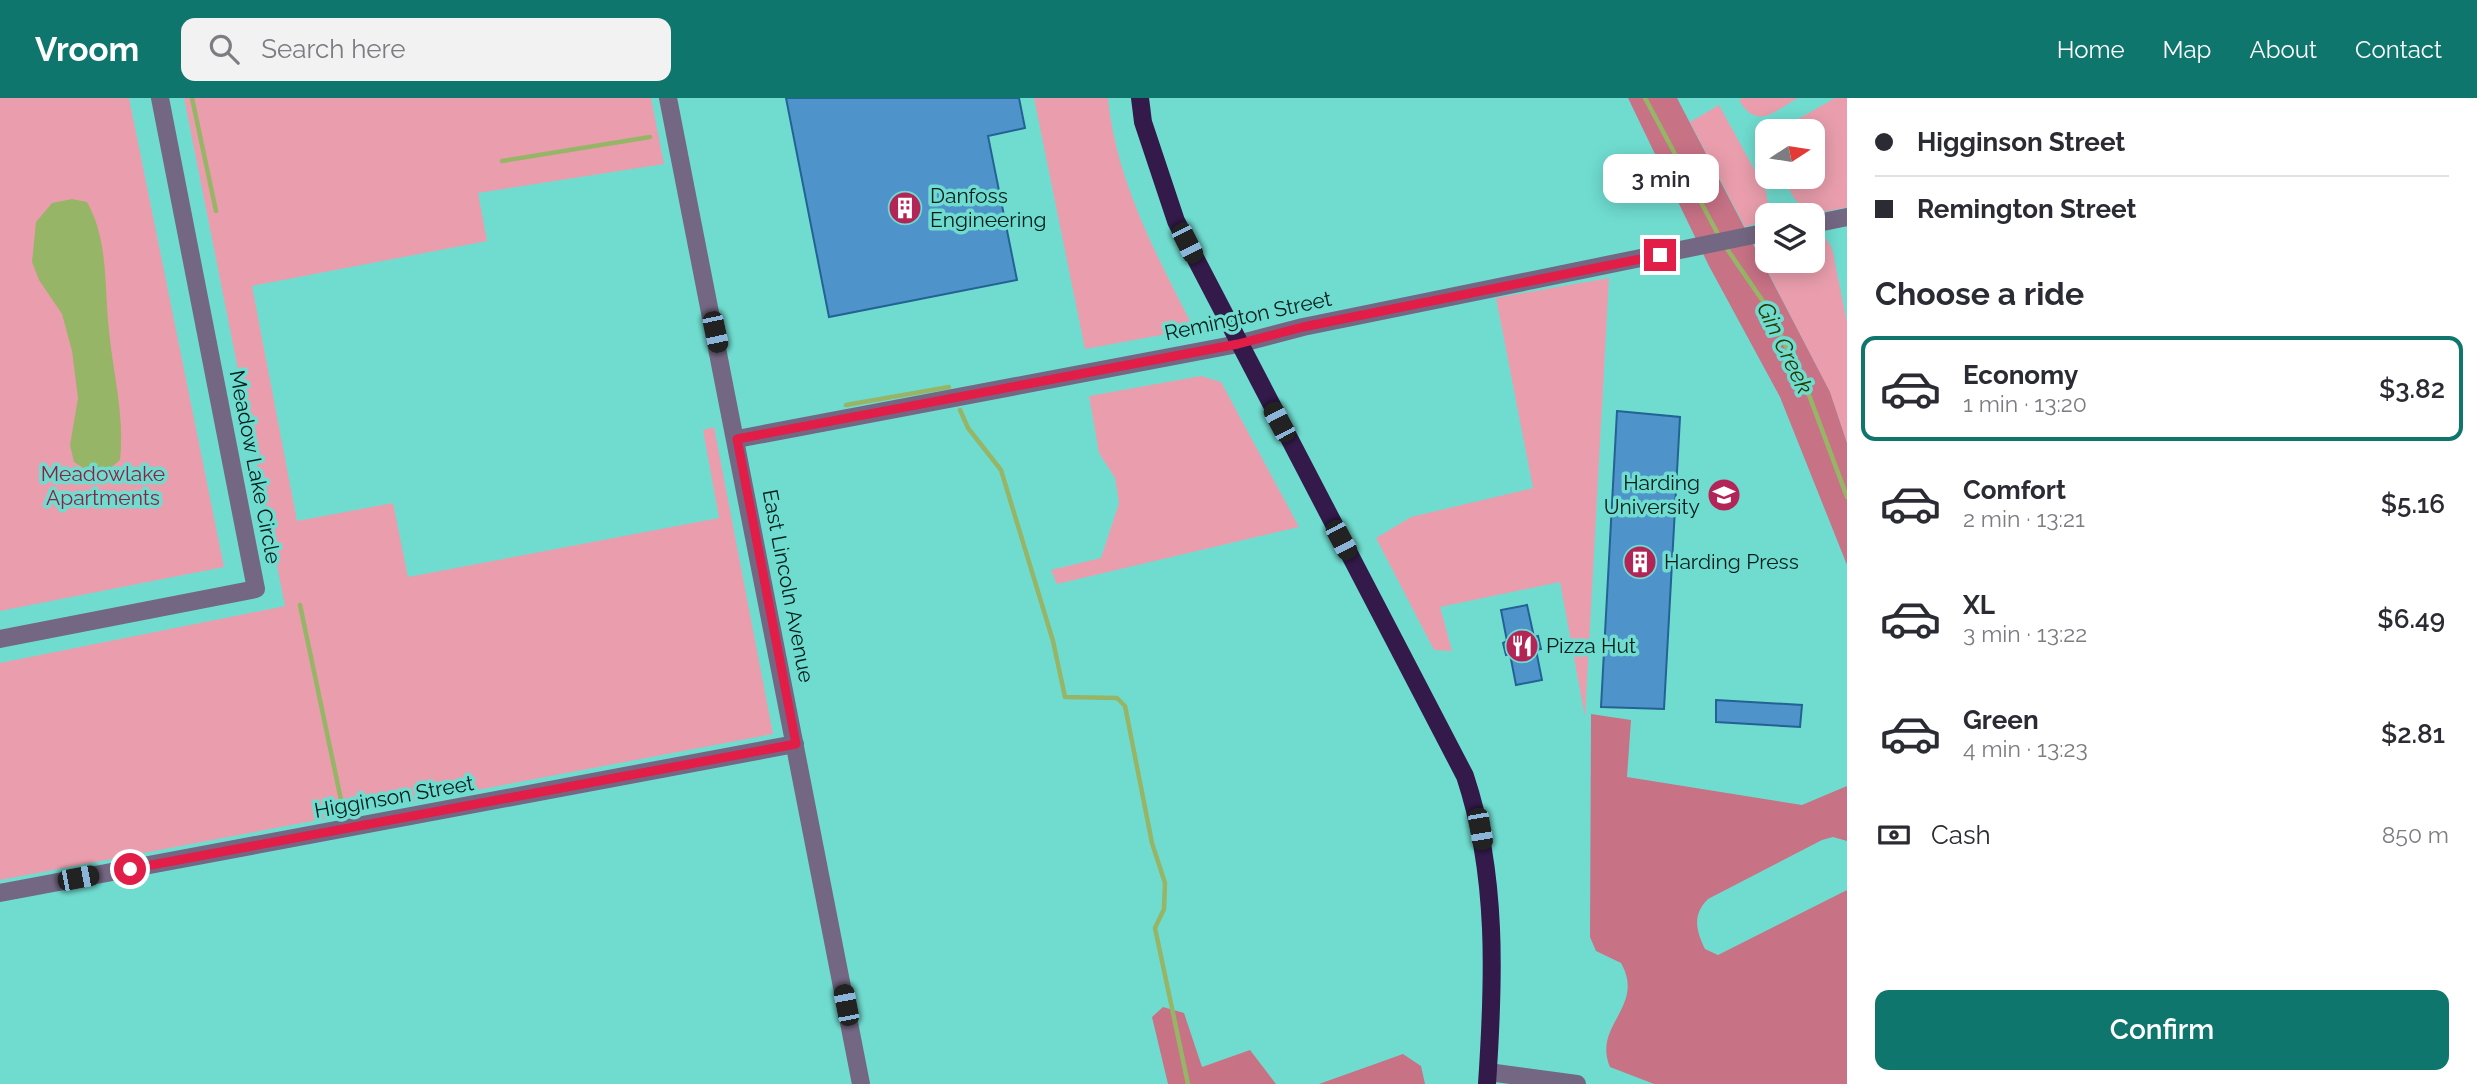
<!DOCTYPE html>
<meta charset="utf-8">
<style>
:root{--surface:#fff;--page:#f2f2f3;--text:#2b2b33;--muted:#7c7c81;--line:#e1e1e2;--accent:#0f766e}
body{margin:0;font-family:Raleway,sans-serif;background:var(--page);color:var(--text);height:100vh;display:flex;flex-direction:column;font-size:26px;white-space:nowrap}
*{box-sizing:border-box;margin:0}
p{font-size:23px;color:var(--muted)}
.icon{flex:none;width:38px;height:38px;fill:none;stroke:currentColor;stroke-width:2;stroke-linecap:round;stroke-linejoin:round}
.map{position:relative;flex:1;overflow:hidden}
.sheet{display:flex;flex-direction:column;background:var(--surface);width:630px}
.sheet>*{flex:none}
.banner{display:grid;align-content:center;height:154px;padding:0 28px;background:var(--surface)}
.needle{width:46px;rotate:78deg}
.tools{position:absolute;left:1755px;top:21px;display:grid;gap:14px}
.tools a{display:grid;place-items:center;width:70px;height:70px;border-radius:14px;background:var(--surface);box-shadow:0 4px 18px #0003;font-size:35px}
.end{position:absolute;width:32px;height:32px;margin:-16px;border:9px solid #e11d48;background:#fff;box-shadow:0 0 0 4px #fff}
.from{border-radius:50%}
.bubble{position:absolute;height:49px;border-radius:14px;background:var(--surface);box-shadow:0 4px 18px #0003;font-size:23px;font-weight:600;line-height:49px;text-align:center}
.car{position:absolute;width:21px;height:42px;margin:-21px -10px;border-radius:9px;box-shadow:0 0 5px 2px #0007;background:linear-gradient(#222 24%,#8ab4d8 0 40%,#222 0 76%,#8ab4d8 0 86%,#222 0)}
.banner b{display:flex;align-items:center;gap:24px;height:66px;font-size:26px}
.banner b+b{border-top:2px solid var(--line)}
.banner i{width:18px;height:18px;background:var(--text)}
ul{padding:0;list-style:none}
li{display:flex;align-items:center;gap:21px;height:105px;margin:0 14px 10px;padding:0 14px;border:4px solid transparent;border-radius:14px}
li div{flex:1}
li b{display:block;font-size:26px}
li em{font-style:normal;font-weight:600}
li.active{border-color:var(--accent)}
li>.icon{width:63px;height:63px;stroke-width:1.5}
h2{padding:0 28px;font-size:32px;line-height:84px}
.pay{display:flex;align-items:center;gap:18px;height:77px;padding:0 28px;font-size:26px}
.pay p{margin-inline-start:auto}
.primary-button{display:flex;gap:14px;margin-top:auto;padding:14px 28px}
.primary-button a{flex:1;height:80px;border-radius:14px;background:var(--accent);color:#fff;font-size:28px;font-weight:600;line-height:80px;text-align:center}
header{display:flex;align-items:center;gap:42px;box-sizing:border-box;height:98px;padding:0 35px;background:var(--accent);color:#fff}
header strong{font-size:33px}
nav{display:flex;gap:38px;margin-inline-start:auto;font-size:24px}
.search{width:490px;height:63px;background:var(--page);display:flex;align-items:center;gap:18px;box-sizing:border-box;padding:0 24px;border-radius:14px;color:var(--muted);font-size:26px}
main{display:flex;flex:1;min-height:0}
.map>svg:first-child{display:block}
.green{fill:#ea9ead}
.forest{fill:#c87286}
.water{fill:#97b566}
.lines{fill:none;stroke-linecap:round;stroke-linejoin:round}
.stream{stroke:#97b566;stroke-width:4.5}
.building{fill:#4f93cb;stroke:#236293;stroke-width:2}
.minor{stroke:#746783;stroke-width:18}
.major{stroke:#331a4a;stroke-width:18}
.route{stroke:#e11d48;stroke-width:9}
.labels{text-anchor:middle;stroke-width:7;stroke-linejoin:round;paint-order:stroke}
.poi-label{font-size:21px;fill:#001e1b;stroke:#70dcd0;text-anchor:start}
.street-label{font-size:21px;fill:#001e1b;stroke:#70dcd0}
.park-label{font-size:21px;fill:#8a2344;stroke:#70dcd0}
.water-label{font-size:23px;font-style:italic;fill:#283a00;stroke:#70dcd0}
</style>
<header>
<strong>Vroom</strong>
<div class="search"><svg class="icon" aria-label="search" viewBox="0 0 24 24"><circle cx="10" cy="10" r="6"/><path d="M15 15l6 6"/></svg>Search here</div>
<nav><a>Home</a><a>Map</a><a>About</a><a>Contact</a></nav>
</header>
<main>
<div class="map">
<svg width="1847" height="986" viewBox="0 0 1847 986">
<rect width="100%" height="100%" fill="#70dcd0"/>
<path class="green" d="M 0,0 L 129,0 L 224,469 L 0,513 Z
M 184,0 L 651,0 L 664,66 L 478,95 L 487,143 L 252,188 L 297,423 L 393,405 L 408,479 L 719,420 L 703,332 L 714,329 L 773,636 L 0,782 L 0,565 L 285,508 Z
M 1034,0 L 1108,0 C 1116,83 1157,158 1194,231 L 1085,251 Z
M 1743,0 L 1798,0 C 1774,13 1757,33 1739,2 Z
M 1835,0 L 1847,0 L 1847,109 C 1804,119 1803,117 1782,79 L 1813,79 L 1813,33 L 1777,33 Z
M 1719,7 L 1766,93 L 1769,111 L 1758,125 L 1745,129 L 1690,24 Z
M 1815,135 L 1826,141 L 1832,150 L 1847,224 L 1847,345 L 1830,294 L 1754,147 L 1767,145 L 1768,163 L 1813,163 Z
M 1609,180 L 1585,619 L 1560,484 L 1440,509 L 1452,553 L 1434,552 L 1376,440 L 1411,419 L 1533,390 L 1496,200 Z
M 1201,278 L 1221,284 L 1299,429 L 1057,486 L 1051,472 L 1101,460 L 1119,405 L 1115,380 L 1099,355 L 1089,298 Z"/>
<path class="forest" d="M 1628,0 L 1677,0 L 1830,294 L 1847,345 L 1847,467 L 1780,299 L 1709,168 Z
M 1591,616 L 1631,622 L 1627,679 L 1802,707 L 1847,688 L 1847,743 L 1833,739 L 1822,742 L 1708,801 C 1692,817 1696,832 1705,851 L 1718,857 L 1847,792 L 1847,986 L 1654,986 L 1610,969 C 1592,927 1646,909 1621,865 L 1596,853 L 1590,839 Z
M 1163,909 L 1184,915 L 1202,969 L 1250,952 L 1276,986 L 1168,986 L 1152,919 Z
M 1403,956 L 1421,968 L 1425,986 L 1319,986 Z"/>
<path class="water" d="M 72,101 L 87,104 C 109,143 104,189 109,232 C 113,276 125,318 120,362 L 108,372 L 85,371 L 74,364 L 70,347 L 78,300 L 72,253 L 62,216 L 39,182 L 32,164 L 36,124 L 52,105 Z"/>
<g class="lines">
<path class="stream" d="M 192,0 L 216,113
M 1645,0 L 1719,138
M 502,63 L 650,39
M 1725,148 L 1769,212 L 1809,297 L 1847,399
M 846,307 L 949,289
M 960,312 L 968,330 L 1001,372 L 1053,543 L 1065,599 L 1117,600 L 1125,608 L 1152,745 L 1165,785 L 1164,811 L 1155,830 L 1188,986
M 300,507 L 344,716"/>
</g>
<path class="building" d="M 786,0 L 1019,0 L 1025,30 L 988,38 L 1017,182 L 829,219 Z
M 1617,313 L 1680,319 L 1664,611 L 1601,609 Z
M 1527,507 L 1534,539 L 1538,538 L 1541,551 L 1536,552 L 1542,582 L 1516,587 L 1510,556 L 1506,557 L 1503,545 L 1507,543 L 1501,512 Z
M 1716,602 L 1802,607 L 1800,629 L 1716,624 Z"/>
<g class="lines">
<path class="minor" d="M 668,0 L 861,986
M 1813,126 L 1847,119
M 737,341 L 1238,246 L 1303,229 L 1768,134
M 0,541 L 256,491 L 160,0
M 0,795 L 795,646
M 1488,974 L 1577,986"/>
<path class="major" d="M 1140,0 L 1143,24 L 1176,123 L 1465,678 C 1498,777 1494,883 1487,986"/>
</g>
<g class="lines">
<path class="route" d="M 130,771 L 796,646 L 737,341 L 1238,246 L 1303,229 L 1660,157"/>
</g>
<defs>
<symbol id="building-disc" viewBox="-11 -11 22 22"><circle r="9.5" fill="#b42557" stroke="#70dcd0"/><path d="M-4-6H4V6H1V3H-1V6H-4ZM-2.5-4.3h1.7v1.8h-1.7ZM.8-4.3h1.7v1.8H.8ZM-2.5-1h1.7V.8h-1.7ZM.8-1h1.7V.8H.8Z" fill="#fff"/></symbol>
<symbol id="university-disc" viewBox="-11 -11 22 22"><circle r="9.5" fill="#b42557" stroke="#70dcd0"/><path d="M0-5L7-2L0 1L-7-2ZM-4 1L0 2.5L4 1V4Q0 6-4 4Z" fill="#fff"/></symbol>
<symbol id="restaurant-disc" viewBox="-11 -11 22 22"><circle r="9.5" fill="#b42557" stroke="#70dcd0"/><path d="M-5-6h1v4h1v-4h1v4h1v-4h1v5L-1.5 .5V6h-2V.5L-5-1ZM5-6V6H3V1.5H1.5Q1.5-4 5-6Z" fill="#fff"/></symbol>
</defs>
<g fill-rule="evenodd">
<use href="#building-disc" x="886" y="91" width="38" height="38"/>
<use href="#university-disc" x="1705" y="378" width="38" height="38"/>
<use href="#building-disc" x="1621" y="445" width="38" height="38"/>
<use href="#restaurant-disc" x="1503" y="529" width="38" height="38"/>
</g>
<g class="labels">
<g class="poi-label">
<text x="930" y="105">Danfoss<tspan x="930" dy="24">Engineering</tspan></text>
<text x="1700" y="392" text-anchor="end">Harding<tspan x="1700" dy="24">University</tspan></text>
<text x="1664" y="471">Harding Press</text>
<text x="1546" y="555">Pizza Hut</text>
</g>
<g class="street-label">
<text transform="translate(1248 218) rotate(-12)" y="7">Remington Street</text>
<text transform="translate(255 369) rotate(79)" y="7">Meadow Lake Circle</text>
<text transform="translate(788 488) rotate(79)" y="7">East Lincoln Avenue</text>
<text transform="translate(394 699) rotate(-10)" y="7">Higginson Street</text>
</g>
<g class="park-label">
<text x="103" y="383">Meadowlake<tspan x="103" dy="24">Apartments</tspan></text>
</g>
<g class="water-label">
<text transform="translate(1785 250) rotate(64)" y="8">Gin Creek</text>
</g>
</g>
</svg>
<div class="tools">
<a><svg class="needle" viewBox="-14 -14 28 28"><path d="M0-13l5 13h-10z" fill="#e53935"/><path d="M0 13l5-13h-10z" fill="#7c7c81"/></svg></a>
<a><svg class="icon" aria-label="layers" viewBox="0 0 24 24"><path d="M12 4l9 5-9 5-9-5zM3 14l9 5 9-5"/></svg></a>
</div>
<i class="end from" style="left:130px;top:771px"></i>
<i class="end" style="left:1660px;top:157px"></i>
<div class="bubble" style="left:1603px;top:56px;width:116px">3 min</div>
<i class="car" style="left:1187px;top:145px;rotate:153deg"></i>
<i class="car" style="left:715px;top:234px;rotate:168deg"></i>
<i class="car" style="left:1279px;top:324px;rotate:332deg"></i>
<i class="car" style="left:1341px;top:442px;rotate:152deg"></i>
<i class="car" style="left:1480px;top:731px;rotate:170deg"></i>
<i class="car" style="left:78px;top:780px;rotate:79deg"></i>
<i class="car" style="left:846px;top:907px;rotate:349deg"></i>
</div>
<section class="sheet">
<div class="banner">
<b><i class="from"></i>Higginson Street</b>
<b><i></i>Remington Street</b>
</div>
<h2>Choose a ride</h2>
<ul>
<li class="active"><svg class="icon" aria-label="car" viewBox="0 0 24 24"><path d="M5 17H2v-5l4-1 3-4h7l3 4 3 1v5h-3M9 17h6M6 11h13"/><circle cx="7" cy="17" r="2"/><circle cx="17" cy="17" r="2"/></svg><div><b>Economy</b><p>1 min · 13:20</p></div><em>$3.82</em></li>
<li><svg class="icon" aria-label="car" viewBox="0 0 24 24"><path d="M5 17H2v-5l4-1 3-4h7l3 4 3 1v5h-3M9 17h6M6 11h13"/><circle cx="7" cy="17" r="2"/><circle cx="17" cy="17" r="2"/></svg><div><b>Comfort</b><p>2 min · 13:21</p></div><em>$5.16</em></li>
<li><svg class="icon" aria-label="car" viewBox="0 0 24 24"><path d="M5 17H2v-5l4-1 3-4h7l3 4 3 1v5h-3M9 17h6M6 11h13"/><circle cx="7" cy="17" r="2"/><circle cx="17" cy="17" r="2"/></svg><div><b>XL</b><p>3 min · 13:22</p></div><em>$6.49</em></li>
<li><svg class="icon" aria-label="car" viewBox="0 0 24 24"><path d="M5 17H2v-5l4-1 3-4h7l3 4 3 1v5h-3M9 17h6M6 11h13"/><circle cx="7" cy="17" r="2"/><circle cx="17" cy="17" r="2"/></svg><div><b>Green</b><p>4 min · 13:23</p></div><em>$2.81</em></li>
</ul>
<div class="pay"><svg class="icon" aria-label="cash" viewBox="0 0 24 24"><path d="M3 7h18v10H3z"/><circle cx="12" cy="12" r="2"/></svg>Cash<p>850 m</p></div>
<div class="primary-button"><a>Confirm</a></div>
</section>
</main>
